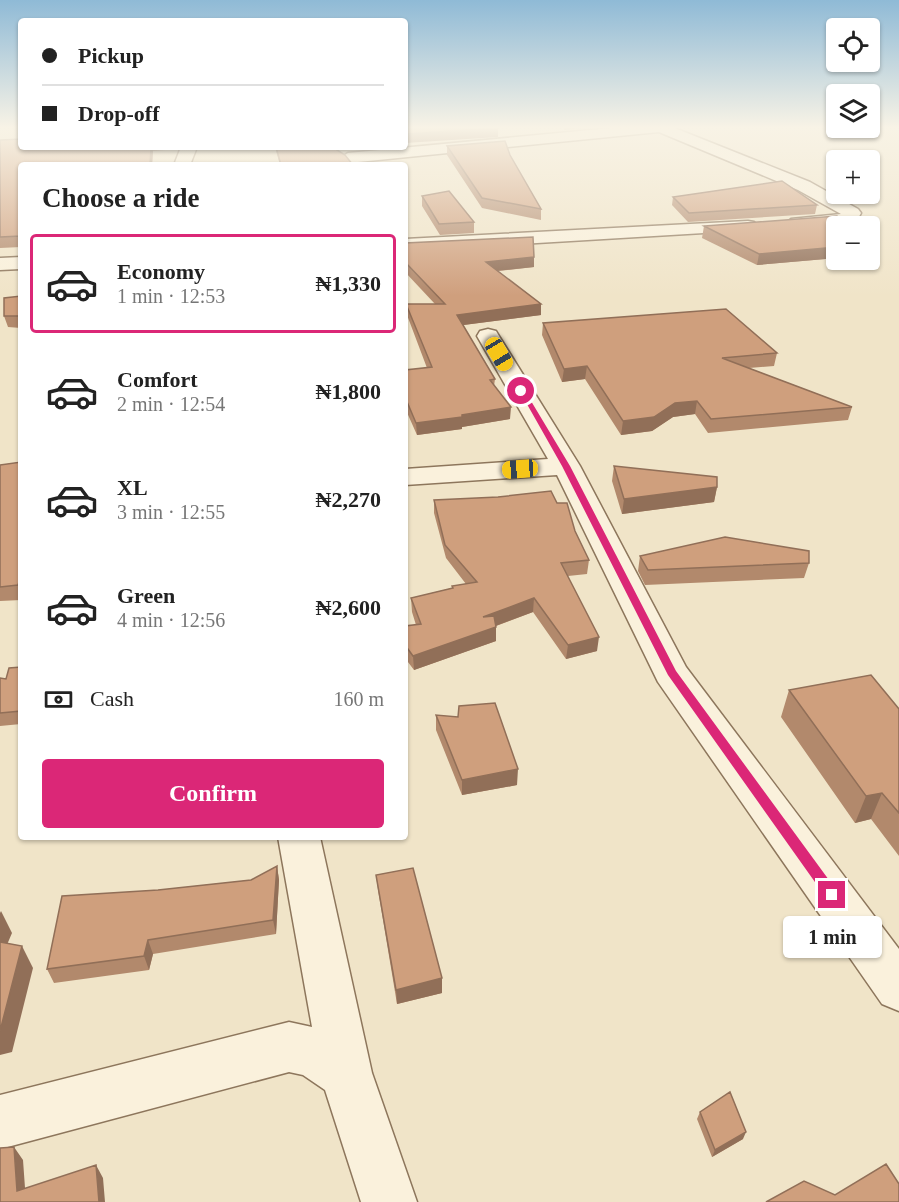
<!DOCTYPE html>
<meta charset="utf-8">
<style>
:root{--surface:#fff;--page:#f6f6f6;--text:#222;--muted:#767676;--line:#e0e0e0;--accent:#db2777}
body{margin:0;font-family:Georgia,serif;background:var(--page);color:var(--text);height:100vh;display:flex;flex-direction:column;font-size:22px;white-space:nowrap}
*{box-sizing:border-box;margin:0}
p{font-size:20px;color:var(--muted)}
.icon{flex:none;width:33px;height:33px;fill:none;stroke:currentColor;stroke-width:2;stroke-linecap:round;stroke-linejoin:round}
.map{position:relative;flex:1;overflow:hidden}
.side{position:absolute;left:18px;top:162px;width:390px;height:678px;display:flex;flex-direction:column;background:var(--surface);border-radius:6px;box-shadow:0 2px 4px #0004}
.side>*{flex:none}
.hud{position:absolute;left:18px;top:18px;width:390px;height:132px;border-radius:6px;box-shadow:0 2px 4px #0004;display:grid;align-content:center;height:132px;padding:0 24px;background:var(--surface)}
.tools{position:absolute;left:826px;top:18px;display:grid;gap:12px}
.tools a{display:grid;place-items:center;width:54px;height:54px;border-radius:6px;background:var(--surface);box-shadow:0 2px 4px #0004;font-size:30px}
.end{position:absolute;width:27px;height:27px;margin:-14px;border:8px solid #db2777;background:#fff;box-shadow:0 0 0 3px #fff}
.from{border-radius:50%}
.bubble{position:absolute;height:42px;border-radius:6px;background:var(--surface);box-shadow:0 2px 4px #0004;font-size:20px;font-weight:700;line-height:42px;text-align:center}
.car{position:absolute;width:18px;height:36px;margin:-18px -9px;border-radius:8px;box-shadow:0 0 4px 2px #0007;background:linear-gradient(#f5c518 24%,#345 0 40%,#f5c518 0 76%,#345 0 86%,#f5c518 0)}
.hud b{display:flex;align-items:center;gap:21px;height:57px;font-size:22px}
.hud b+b{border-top:2px solid var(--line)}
.hud i{width:15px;height:15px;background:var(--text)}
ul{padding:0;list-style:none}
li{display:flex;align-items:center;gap:18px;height:99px;margin:0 12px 9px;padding:0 12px;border:3px solid transparent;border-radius:6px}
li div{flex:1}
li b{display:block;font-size:22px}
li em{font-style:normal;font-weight:700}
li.active{border-color:var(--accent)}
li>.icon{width:54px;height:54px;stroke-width:1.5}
h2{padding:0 24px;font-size:27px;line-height:72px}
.pay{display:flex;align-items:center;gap:15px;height:66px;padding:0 24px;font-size:22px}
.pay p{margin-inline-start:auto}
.cta{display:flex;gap:12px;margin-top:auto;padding:12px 24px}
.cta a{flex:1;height:69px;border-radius:6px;background:var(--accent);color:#fff;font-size:24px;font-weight:700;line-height:69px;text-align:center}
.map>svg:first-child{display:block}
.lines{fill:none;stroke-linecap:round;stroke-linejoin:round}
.minor-casing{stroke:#8d765c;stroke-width:3}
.minor{fill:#faf1dc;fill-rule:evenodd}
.wall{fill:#b2896c}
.shaded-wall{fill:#916f58}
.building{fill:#cf9f7d;stroke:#916f58;stroke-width:1.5}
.route{fill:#db2777}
</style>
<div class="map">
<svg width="899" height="1202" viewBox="0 0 899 1202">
<rect width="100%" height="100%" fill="#f0e4c8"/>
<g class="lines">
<defs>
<path id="minor" d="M 622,127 L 672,127 L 810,182 L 858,209 L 861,213 L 856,222 L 797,228 L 791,227 L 788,223 L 791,219 L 841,214 L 798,190 L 659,132 L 348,163 L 340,158 L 348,153 Z
M 181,147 L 197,147 L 190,165 L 174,165 Z
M 748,221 L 754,222 L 757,226 L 754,230 L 405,251 L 405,239 Z
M 21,257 L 21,269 L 0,270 L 0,258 Z
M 488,329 L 496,331 L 499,336 L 580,466 L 686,667 L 899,949 L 899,1011 L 882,1004 L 658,682 L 557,475 L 405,485 L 405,469 L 548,459 L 477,336 L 480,331 Z
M 278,837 L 320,837 L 372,1073 L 417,1202 L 361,1202 L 325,1090 L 303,1075 L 289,1072 L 0,1149 L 0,1095 L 289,1022 L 312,1027 Z"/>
</defs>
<use href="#minor" class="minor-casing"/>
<use href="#minor" class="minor"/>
</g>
<path class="wall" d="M 0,140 L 21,147 L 167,147 L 166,150 L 153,151 L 152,165 L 21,165 L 21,247 L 0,248 Z
M 447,146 L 510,155 L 541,209 L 541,220 L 482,208 L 447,155 Z
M 275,147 L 348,147 L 339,148 L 339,151 L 353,165 L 280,165 Z
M 422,196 L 474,222 L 474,233 L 440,235 L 422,206 Z
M 673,197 L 817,205 L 815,214 L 688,222 L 672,205 Z
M 704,226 L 837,226 L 837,258 L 757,265 L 702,238 Z
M 405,243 L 534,257 L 534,267 L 498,271 L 541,304 L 541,315 L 463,325 L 495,379 L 494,386 L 510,419 L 462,427 L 462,429 L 417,435 L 405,408 L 405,370 L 427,368 L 407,315 L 406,304 L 435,304 L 405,272 Z
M 21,296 L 21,328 L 8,327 L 4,316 Z
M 543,323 L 777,353 L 774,366 L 749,368 L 852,407 L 848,420 L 708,433 L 695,414 L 673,417 L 652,431 L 621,435 L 585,379 L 562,382 L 542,335 Z
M 21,462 L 21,600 L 0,601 L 0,465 Z
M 614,466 L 717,487 L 714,502 L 622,514 L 612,481 Z
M 434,500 L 557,503 L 575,531 L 589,560 L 587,574 L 568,576 L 597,651 L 566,659 L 533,612 L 496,626 L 496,641 L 414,670 L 405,658 L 405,626 L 416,625 L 412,612 L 411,598 L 452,588 L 452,586 L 466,584 L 446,558 L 434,513 Z
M 640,556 L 809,563 L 804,578 L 645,585 L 638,571 Z
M 21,667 L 21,724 L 0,726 L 0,678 L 6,679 Z
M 789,690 L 899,709 L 899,856 L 871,819 L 855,823 L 781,717 Z
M 436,715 L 517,785 L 462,795 L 436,730 Z
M 277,866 L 279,880 L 276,934 L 153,954 L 149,970 L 54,983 L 47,969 L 158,890 L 251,880 Z
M 376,875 L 442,978 L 442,993 L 397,1004 L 378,890 Z
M 700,1112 L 743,1139 L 712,1157 L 697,1119 Z"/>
<path class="shaded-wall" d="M 565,127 L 594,127 L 564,130 Z
M 498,128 L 498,137 L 405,143 L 405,134 Z
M 151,147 L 152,147 L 153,151 L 152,165 L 150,165 Z
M 870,244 L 878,244 L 875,255 L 870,255 Z
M 837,247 L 837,258 L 757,265 L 759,254 Z
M 534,257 L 534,267 L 486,272 L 486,262 Z
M 541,304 L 541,315 L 456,326 L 457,315 Z
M 587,366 L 585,379 L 562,382 L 564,369 Z
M 697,401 L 695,414 L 673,417 L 652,431 L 621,435 L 623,421 L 675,403 Z
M 511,407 L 510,419 L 462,427 L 462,429 L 417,435 L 416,423 Z
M 717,487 L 714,502 L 622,514 L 624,499 Z
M 21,576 L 21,593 L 18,585 Z
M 534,598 L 533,612 L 482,631 L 483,617 Z
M 496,627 L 496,641 L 414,670 L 413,656 Z
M 599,637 L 597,651 L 566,659 L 568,645 Z
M 518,769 L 517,785 L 462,795 L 462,780 Z
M 882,793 L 871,819 L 855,823 L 866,796 Z
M 277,866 L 279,880 L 276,934 L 273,920 Z
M 1,911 L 12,933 L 0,961 L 0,913 Z
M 148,940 L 153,954 L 149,970 L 144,956 Z
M 22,946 L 33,968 L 12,1052 L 0,1055 L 0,1031 Z
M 442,978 L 442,993 L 397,1004 L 396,990 Z
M 746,1132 L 743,1139 L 712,1157 L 715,1150 Z
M 14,1147 L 23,1160 L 26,1202 L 17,1191 Z
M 96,1165 L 103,1178 L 105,1202 L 99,1202 Z"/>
<path class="building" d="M 405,127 L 497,127 L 498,128 L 405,134 Z
M 21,139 L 21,147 L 151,147 L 150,165 L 21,165 L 21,236 L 0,237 L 0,140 Z
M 505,141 L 510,155 L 541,209 L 482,198 L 447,146 Z
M 276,147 L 339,147 L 337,150 L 345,155 L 353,165 L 281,165 Z
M 782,181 L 817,205 L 689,213 L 673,197 Z
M 449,191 L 474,222 L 439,224 L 422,196 Z
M 837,216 L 852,226 L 837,226 L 837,247 L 759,254 L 704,226 Z
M 533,237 L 534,257 L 486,262 L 541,304 L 457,315 L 495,379 L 490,380 L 511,407 L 462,415 L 462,417 L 416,423 L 405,397 L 405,370 L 432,367 L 406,304 L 445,304 L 405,262 L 405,243 Z
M 870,238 L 878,244 L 870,244 Z
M 21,296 L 21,316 L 4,316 L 4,298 Z
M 726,309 L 777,353 L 722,358 L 852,407 L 711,419 L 697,401 L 675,403 L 654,417 L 623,421 L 587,366 L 564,369 L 543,323 Z
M 21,462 L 21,576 L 18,585 L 0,587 L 0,465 Z
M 614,466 L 717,477 L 717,487 L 624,499 Z
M 551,491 L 557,503 L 567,503 L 575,531 L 589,560 L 561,563 L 599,637 L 568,645 L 534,598 L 483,617 L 494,616 L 496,627 L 413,656 L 405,645 L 405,626 L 421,624 L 411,598 L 453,588 L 452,586 L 477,582 L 445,545 L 434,500 L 498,497 Z
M 725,537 L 809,551 L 809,563 L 648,570 L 640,556 Z
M 21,667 L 21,711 L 0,713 L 0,678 L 6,679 L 9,668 Z
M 871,675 L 899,709 L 899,813 L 882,793 L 866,796 L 789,690 Z
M 495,703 L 518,769 L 462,780 L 436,715 L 458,717 L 459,706 Z
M 277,866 L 273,920 L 148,940 L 144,956 L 47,969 L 62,896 L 158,890 L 251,880 Z
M 413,868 L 442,978 L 396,990 L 376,875 Z
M 0,942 L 22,946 L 0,1031 Z
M 730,1092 L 746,1132 L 715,1150 L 700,1112 Z
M 14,1147 L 17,1191 L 96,1165 L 99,1202 L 0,1202 L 0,1148 Z
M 886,1164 L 899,1184 L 899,1202 L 766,1202 L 804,1181 L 835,1195 Z"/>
<linearGradient id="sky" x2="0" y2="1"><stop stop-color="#8fbad6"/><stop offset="0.43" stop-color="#f8f3e6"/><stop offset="1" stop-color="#f8f3e6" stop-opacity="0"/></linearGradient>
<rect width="899" height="296" fill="url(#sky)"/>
<path class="route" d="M 519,390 L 525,391 L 570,466 L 676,671 L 837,891 L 839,895 L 837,899 L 827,899 L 668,675 L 562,466 Z"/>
</svg>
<div class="tools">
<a><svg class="icon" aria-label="locate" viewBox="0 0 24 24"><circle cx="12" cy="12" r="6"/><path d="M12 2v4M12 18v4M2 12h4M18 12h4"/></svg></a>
<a><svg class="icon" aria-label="layers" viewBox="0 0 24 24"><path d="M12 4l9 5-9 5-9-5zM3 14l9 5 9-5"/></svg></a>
<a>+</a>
<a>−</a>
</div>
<i class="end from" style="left:521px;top:391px"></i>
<i class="end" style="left:832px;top:895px"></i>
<div class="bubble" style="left:783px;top:916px;width:99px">1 min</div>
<i class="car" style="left:499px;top:354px;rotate:149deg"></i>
<i class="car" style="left:520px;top:469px;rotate:266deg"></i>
<div class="hud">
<b><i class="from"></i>Pickup</b>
<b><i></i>Drop-off</b>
</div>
<section class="side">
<h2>Choose a ride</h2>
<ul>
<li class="active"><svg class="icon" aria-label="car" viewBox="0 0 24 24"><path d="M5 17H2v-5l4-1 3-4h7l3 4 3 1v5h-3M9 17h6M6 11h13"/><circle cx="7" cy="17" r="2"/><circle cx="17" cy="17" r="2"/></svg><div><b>Economy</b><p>1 min · 12:53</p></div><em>₦1,330</em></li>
<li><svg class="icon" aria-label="car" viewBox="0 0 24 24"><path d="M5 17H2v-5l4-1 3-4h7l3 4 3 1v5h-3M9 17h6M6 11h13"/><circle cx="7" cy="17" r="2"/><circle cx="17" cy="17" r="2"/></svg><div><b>Comfort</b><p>2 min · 12:54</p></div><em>₦1,800</em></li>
<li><svg class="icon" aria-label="car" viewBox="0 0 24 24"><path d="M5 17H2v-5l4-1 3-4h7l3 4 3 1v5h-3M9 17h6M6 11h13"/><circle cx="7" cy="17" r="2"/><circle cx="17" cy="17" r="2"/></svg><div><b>XL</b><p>3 min · 12:55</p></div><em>₦2,270</em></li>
<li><svg class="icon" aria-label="car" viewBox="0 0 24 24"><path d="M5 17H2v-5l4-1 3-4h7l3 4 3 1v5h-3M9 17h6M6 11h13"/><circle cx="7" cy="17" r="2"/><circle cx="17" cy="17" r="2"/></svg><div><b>Green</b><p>4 min · 12:56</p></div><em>₦2,600</em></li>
</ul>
<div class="pay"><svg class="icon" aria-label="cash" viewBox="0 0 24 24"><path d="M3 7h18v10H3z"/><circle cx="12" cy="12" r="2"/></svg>Cash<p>160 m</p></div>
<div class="cta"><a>Confirm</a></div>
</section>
</div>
